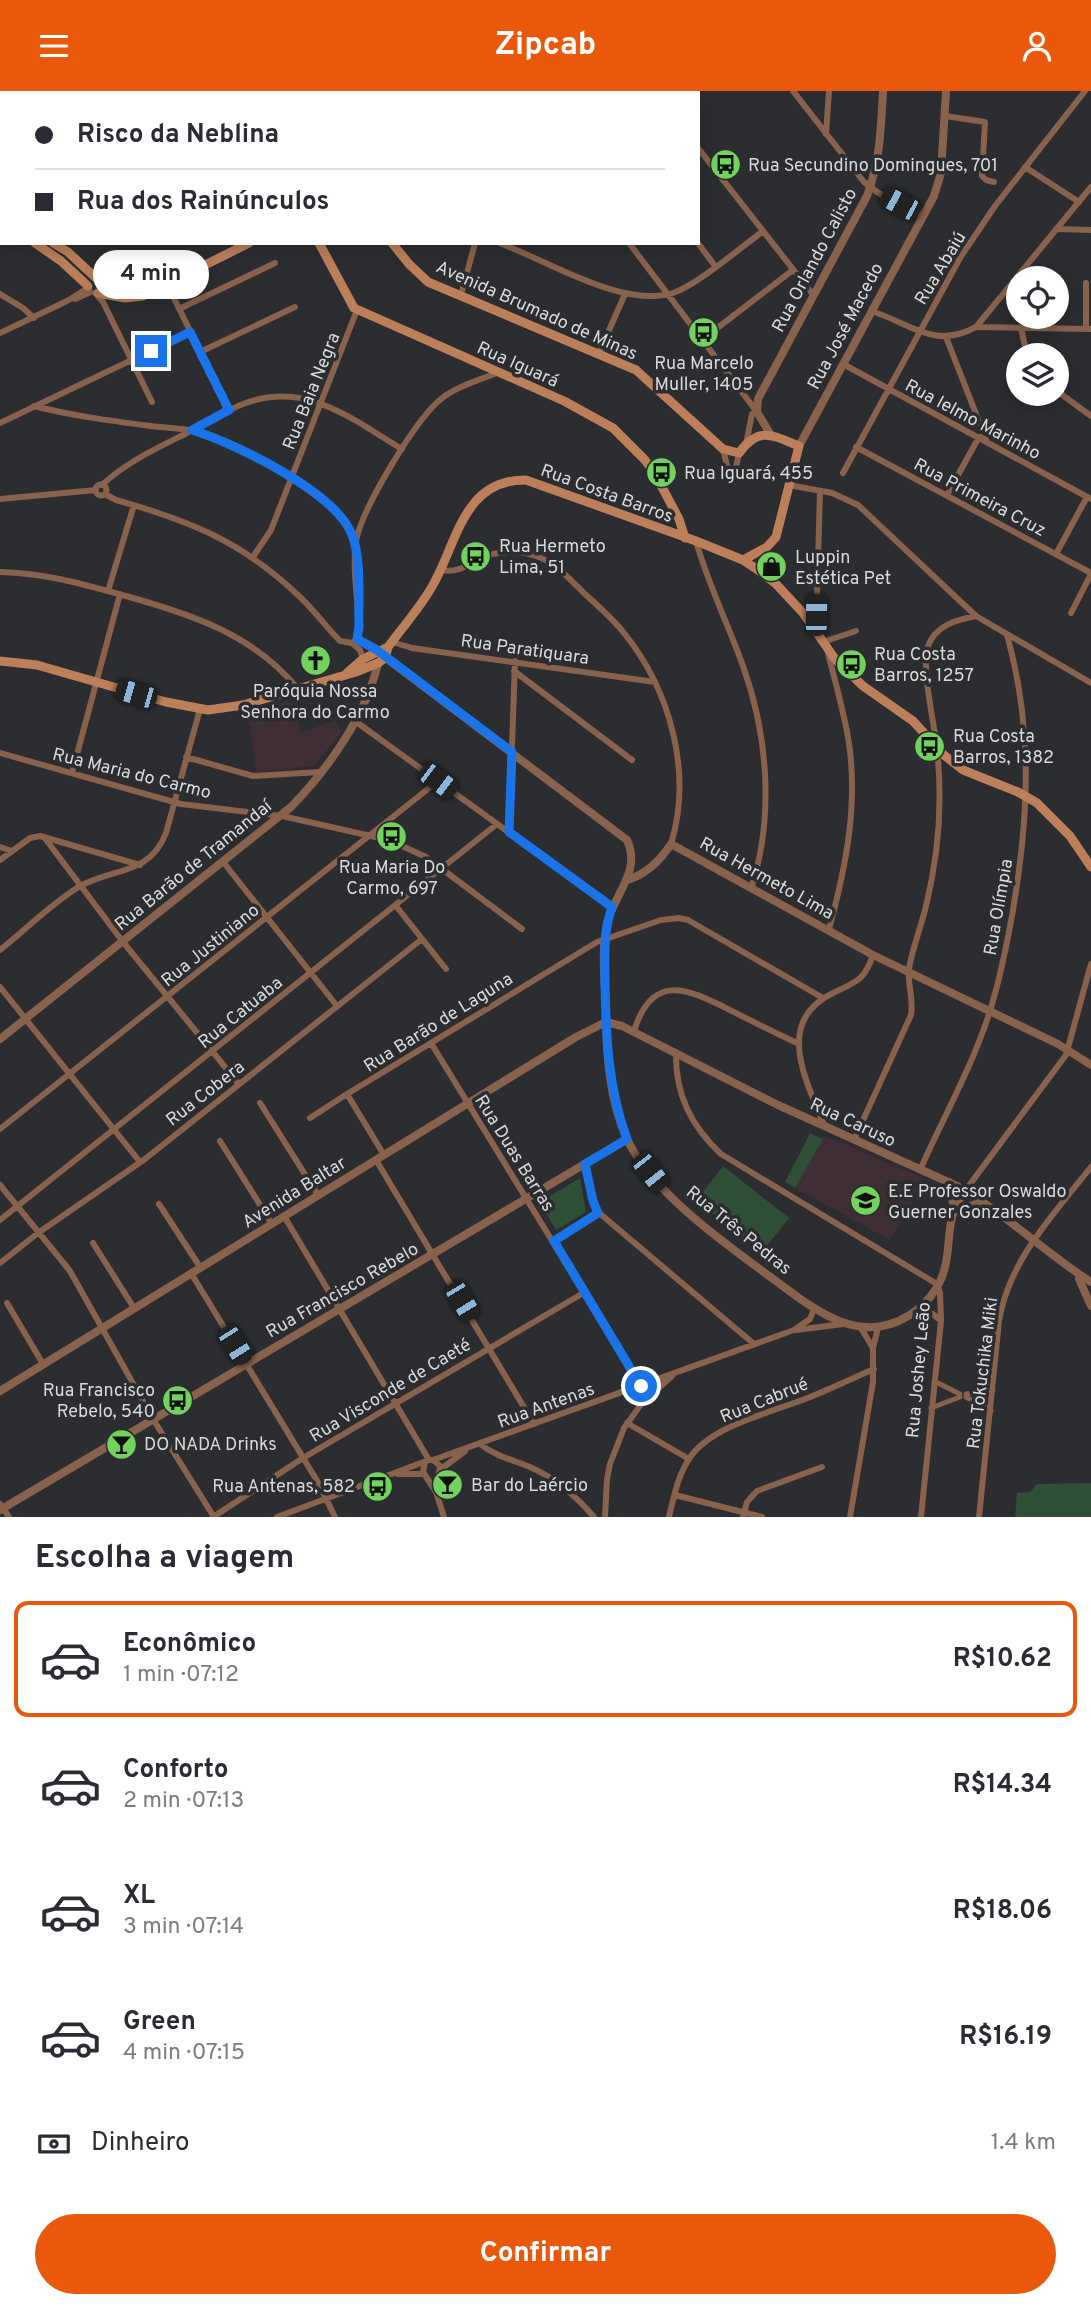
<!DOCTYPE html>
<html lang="pt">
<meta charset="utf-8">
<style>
:root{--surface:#fff;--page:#f2f2f3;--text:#2b2b33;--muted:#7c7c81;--line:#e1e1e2;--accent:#ea580c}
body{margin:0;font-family:Overpass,sans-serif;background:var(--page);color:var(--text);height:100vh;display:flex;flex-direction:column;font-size:26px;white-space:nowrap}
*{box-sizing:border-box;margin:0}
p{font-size:23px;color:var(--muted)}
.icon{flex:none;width:38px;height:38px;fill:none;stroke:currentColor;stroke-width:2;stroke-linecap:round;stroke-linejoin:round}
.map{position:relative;height:1426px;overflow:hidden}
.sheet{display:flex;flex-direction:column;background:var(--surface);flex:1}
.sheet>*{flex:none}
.guide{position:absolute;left:0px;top:0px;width:700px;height:154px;box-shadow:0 4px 18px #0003;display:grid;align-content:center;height:154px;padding:0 35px;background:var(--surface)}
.fabs{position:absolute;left:1006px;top:175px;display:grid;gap:14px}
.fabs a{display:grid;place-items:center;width:63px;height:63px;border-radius:50%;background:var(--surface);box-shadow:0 4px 18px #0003;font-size:35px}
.end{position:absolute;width:32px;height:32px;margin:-16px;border:9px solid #1a73e8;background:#fff;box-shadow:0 0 0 4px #fff}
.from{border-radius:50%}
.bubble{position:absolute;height:49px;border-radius:24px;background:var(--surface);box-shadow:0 4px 18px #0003;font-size:23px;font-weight:700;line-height:49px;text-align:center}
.car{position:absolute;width:21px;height:42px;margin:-21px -10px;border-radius:9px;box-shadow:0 0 5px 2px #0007;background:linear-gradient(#222 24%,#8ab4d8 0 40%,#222 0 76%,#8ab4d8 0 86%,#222 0)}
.guide b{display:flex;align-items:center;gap:24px;height:66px;font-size:26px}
.guide b+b{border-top:2px solid var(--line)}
.guide i{width:18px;height:18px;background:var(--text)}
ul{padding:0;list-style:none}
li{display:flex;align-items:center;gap:21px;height:116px;margin:0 14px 10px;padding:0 21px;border:4px solid transparent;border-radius:14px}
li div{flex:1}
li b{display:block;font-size:26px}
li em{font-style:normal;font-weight:700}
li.active{border-color:var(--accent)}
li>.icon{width:63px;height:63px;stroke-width:1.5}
h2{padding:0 35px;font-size:32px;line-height:84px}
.pay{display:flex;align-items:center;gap:18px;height:77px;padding:0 35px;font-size:26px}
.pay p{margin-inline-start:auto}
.primary-button{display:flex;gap:14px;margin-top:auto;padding:14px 35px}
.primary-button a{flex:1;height:80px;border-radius:42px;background:var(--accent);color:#fff;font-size:28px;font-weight:700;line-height:80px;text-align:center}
header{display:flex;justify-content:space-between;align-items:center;height:91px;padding:0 35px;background:var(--accent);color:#fff;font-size:32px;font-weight:700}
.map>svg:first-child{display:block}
.education{fill:#402e37}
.green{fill:#2f4f37}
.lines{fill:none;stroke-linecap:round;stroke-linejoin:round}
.pedestrian{stroke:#89624c;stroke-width:5}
.minor{stroke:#89624c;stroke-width:6}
.tertiary{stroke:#89624c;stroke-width:8}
.secondary{stroke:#bd7f5a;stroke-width:9}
.route{stroke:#1a73e8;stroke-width:9}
.labels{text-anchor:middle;stroke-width:7;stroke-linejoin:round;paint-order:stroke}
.poi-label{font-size:18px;fill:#d7d9da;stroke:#2b2d30;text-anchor:start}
.street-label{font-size:18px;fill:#d7d9da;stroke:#2b2d30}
</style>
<header><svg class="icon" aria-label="menu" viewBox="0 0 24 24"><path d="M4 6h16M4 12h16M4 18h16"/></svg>Zipcab<svg class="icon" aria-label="person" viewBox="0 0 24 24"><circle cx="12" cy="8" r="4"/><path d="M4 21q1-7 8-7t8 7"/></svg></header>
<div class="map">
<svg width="1091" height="1426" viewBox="0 0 1091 1426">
<rect width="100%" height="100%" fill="#2b2d30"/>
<path class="education" d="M 290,609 L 302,641 L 336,629 L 341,642 L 314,675 L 256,681 L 248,622 Z
M 825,1045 L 925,1088 L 890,1149 L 795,1097 Z"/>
<path class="green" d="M 0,0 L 204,0 L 205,2 L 2,2 L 2,120 Z
M 810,1042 L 823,1048 L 795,1097 L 785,1091 Z
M 723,1075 L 789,1127 L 762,1161 L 696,1110 Z
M 580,1087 L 586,1121 L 556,1139 L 540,1111 Z
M 1091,1392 L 1091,1426 L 1015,1426 L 1017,1402 L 1030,1401 L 1037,1393 Z"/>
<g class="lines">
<path class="pedestrian" d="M 934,1290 L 960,1303
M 966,1303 L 993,1299
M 966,1306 L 991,1320
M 931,1317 L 960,1306"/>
<path class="minor" d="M 376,0 L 378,2
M 512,0 L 513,2
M 654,0 L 655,2
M 793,0 L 864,91 L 877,101 L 923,125
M 291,2 L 293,0
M 519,2 L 521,0
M 637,2 L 639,0
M 945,25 L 985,31 L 982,85 L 986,89 L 994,91
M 826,43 L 829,0
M 698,57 L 814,205
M 1025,76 L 1079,111
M 1056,138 L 1091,139
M 499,152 C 547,169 623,218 673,202 C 697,194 740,157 762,141
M 629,152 L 757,321
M 698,152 L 715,175
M 167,193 L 229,319
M 0,203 L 23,217 L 34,227
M 96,203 L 103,211 L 152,311
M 461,204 L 475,152
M 75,208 L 91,201
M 179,218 L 275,172
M 871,220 C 911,232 933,259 976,236 L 1091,96
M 976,236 L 1091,238
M 1021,237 L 1027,264
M 1086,238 L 1086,192
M 0,242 L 67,210 L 88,197
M 946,246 L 987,351
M 703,248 L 793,179
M 200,261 L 295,216
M 599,262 L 625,203
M 843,273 L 1091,408
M 1057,300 L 1091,325
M 34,315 C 73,325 112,330 151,335 C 165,337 180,337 194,340 C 235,349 309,391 338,421 C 347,431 352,442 356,454
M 0,332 L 190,241
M 746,353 L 752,323
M 856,356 L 1091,482
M 723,358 L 731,391 L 733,391 L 739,362
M 843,382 L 960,167 L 995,115 L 1085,0
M95.5 399a5.5 5.5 0 1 1 11 0a5.5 5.5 0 1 1-11 0Z
M 102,394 C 125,372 157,357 185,343 C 204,333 223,321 243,313 C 305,289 350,327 402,358
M 789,394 L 832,402 L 858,414 L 976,525 L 1091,592
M 105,403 L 116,409 C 191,430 243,451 300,506 C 315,520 326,536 340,550 L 352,552 L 357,548
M 947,404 L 979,346
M 0,408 L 96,399
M 696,450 C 708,493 728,533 743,575 C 768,645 774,724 752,795
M 1056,463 L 1087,406
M 253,466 L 271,439 L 357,219
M 440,479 C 463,483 469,470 489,464 C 503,460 522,460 536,465 C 557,472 571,490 586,504 C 599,516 613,528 624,542 C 670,599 693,681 671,753
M 0,481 C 45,482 83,493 126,505 C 190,523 253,543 297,597
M 108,500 L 134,414
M 1071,522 L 1091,483
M 816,540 L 820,400
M 357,548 L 359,536 C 358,510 352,475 356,450 C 362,418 415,329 441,308 C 457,295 480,289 499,281
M 357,548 L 377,560
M 392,551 L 412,557 L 655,591
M 823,551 L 856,540
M 352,552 L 360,559 L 363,568
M 828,562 C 835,590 843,618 848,646 C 859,711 846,776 829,838
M 514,580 L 632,669
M 355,630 L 612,816
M 0,662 L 181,713 L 282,725 L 389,749 L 426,766 L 522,838
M 186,666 L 253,685 L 320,681
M 72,682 L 120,503
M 509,742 L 515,570
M 44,746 L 123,851 L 239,993
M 0,756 L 12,760
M 0,769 L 30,747 L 40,745 L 140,774
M 224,772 L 337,915
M 396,815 L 446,878
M 0,859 C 25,839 50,814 77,797 C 111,776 149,786 166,742 L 200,618
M 0,896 L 140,1071
M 634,940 C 652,882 686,897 728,918 C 751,930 774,941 797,952
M 431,952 L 641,1295 L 642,1312 L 624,1337 L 610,1373 L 607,1388 L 605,1426
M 676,961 C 675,1003 691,1035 721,1063 L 937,1193 L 940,1202 L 941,1230 L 921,1426
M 260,1012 L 318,1104
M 310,1027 L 347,1003
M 824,1034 C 807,991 774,932 831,903 C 855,891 864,891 873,864
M 0,1038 L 438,690
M 854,1049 L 911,924 C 914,908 907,893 909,877 C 913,856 921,836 926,815 C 939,762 943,704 936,650 C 933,628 921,573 928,555 C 936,534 956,529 976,525
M 220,1050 L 272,1133
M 384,1064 L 347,1003 L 597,851 L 661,829 L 679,827 L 688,829 L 823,907
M 376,1069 L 534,1333
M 585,1073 L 593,1109 L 598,1121 L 754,1253
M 920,1079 C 943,1027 972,976 989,923 C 1000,889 1007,853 1013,819 C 1029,725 1033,637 1007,544
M 0,1094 L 70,1180 L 153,1328 L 214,1426
M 965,1100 L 1066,964 L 1091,873
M 159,1113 L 200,1176
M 284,1125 L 429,1369
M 0,1129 L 497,733
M 554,1150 L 598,1121
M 93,1152 L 134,1217
M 0,1172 L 38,1142 L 145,1068 L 422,848
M 191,1182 L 319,1393 L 335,1426
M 7,1212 L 43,1273
M 919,1218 L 933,1223 L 941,1230
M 861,1237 L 873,1257
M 796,1239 L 843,1233
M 642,1312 L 672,1285
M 627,1332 L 689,1368
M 480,1353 C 495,1365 513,1369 530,1376 C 555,1387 576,1405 594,1426
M 433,1369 L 794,1239 L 810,1228 L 814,1218
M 425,1371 L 423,1381 L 436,1401 L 444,1426
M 440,1379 L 465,1360
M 398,1383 L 424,1383
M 675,1404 L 762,1426
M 0,1413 L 9,1426
M 213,1426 L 303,1367 L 585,1201
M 277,1426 L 429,1369 L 433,1369 L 440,1375 L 436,1401
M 669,1426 C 674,1405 678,1383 691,1365 C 715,1333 774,1321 810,1306 C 832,1297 853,1287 874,1278
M 743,1426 L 747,1411 L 757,1400 L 822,1376
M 850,1426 L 873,1291 L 873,1257 L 878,1237
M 979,1426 L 999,1230 C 1009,1169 1054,1123 1091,1076"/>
<path class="tertiary" d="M 771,344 L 757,321 L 758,308 L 867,105 C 880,70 881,37 883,0
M 799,355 L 934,105 L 941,82 L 946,0
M 382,564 L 627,749 C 642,781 613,804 607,833 C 601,859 605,891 606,918 C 606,960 609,1009 627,1048 C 653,1103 727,1154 776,1190 C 815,1219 859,1255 908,1225 C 924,1216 939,1198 944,1180 C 953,1148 943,1131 965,1100
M 627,789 C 647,783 660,770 671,753 L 873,864 L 1058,953 L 1091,974
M 0,948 L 291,716 C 328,678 366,625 378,572
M 949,1091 L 954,1118
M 954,1118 L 984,1112
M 1079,1188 L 1091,1215
M 0,1300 L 576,946 L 606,931 L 622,935 L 778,1014 L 957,1095 C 1005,1122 1045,1162 1091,1191
M 0,1419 L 627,1048"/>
<path class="secondary" d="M 270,0 L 271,2
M 0,127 L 2,128
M 0,136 L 2,137
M 35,152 L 61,170 L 88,195
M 53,152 L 68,161 L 98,189
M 319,152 L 354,217 L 564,310 L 613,337 L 645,369 L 655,383 L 679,428 L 685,447
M 392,152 L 409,173 L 428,191 L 636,279 L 723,358 L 739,362 C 759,335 772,344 799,355 L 776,446 L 767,456 L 743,469
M 102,195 L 121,201
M 98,202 L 125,207 L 143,205 L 249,152
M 0,570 L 37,574 L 166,611 L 208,619 L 243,614 L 356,581 L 378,572 L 385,567 L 388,556 C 402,537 418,519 430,499 C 457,456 461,388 526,389 L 696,450 L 743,469 L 758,479 L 776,493 L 803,522 L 835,568 L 863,595 L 913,630 L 944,664 L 963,679 L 1018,701 L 1037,712 L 1070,745 L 1091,776
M 347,582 L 363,568 L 388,556"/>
</g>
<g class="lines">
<path class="route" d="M 151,260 L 190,241 L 229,319 L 192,339 C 234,352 336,401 352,444 C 362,468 358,509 359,536 L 357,548 L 377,559 L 512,661 L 509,741 L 612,816 C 603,841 605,866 605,892 C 606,946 608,997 627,1048 L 585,1073 L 593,1110 L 598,1122 L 554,1150 L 641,1295"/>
</g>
<defs>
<symbol id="bus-disc" viewBox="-11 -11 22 22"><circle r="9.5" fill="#72d25d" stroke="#2b2d30"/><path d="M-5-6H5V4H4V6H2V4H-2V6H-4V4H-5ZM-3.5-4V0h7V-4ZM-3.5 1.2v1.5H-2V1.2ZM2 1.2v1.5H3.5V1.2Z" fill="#111"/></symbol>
<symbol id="shop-disc" viewBox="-11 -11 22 22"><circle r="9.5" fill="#72d25d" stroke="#2b2d30"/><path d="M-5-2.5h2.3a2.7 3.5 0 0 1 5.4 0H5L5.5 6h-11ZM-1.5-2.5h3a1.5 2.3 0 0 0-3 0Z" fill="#111"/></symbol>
<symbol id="church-disc" viewBox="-11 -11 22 22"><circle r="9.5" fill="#72d25d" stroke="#2b2d30"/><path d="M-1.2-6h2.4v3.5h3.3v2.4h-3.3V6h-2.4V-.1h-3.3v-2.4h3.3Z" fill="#111"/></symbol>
<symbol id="school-disc" viewBox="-11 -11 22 22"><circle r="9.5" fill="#72d25d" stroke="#2b2d30"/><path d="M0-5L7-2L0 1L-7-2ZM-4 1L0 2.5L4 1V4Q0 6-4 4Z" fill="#111"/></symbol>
<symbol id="bar-disc" viewBox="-11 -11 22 22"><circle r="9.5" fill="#72d25d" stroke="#2b2d30"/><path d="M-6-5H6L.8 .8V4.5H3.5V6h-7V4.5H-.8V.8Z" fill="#111"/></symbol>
</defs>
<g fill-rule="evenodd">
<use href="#bus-disc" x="708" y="56" width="35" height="35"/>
<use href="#bus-disc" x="686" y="224" width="35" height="35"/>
<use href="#bus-disc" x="644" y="364" width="35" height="35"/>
<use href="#bus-disc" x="458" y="448" width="35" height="35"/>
<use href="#shop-disc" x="754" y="458" width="35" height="35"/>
<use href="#church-disc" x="298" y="552" width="35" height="35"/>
<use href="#bus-disc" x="834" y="556" width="35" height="35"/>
<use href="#bus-disc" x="912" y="638" width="35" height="35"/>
<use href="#bus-disc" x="374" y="728" width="35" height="35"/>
<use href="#school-disc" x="848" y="1092" width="35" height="35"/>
<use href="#bus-disc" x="160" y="1292" width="35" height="35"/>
<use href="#bar-disc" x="104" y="1336" width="35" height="35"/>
<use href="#bar-disc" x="430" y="1376" width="35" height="35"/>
<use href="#bus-disc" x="360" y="1378" width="35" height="35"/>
</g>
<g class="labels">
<g class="poi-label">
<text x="748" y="80">Rua Secundino Domingues, 701</text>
<text x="704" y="278" text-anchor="middle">Rua Marcelo<tspan x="704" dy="21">Muller, 1405</tspan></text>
<text x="684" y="388">Rua Iguará, 455</text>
<text x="499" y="461">Rua Hermeto<tspan x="499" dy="21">Lima, 51</tspan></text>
<text x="795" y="472">Luppin<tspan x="795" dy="21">Estética Pet</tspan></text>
<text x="874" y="569">Rua Costa<tspan x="874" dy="21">Barros, 1257</tspan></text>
<text x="315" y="606" text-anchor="middle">Paróquia Nossa<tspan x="315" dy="21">Senhora do Carmo</tspan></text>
<text x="953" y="651">Rua Costa<tspan x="953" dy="21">Barros, 1382</tspan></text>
<text x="392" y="782" text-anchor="middle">Rua Maria Do<tspan x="392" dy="21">Carmo, 697</tspan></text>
<text x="888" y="1106">E.E Professor Oswaldo<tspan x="888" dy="21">Guerner Gonzales</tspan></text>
<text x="155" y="1305" text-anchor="end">Rua Francisco<tspan x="155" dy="21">Rebelo, 540</tspan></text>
<text x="144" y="1359">DO NADA Drinks</text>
<text x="471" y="1400">Bar do Laércio</text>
<text x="355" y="1401" text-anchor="end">Rua Antenas, 582</text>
</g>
<g class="street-label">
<text transform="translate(814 169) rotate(-62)" y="6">Rua Orlando Calisto</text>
<text transform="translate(940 177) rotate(-59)" y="6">Rua Abaiú</text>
<text transform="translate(537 219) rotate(24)" y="6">Avenida Brumado de Minas</text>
<text transform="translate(845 235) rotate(-62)" y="6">Rua José Macedo</text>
<text transform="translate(518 273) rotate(24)" y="6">Rua Iguará</text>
<text transform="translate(311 300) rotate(-68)" y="6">Rua Baia Negra</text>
<text transform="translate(973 328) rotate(28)" y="6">Rua Ielmo Marinho</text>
<text transform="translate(607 402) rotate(20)" y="6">Rua Costa Barros</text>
<text transform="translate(980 406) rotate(28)" y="6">Rua Primeira Cruz</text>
<text transform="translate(525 558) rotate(8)" y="6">Rua Paratiquara</text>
<text transform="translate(132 682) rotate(14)" y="6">Rua Maria do Carmo</text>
<text transform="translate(193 774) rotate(-39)" y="6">Rua Barão de Tramandaí</text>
<text transform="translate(767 787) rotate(29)" y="6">Rua Hermeto Lima</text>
<text transform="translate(998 816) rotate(-80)" y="6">Rua Olímpia</text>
<text transform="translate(210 854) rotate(-39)" y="6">Rua Justiniano</text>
<text transform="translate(240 921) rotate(-39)" y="6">Rua Catuaba</text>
<text transform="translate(438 931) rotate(-32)" y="6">Rua Barão de Laguna</text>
<text transform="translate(205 1002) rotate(-38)" y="6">Rua Cobera</text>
<text transform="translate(853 1031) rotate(25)" y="6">Rua Caruso</text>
<text transform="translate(515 1062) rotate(58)" y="6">Rua Duas Barras</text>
<text transform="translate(294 1101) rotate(-32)" y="6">Avenida Baltar</text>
<text transform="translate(739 1139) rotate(39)" y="6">Rua Três Pedras</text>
<text transform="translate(342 1199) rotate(-30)" y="6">Rua Francisco Rebelo</text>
<text transform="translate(918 1279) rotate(-85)" y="6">Rua Joshey Leão</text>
<text transform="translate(982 1282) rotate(-83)" y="6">Rua Tokuchika Miki</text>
<text transform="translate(390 1299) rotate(-31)" y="6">Rua Visconde de Caeté</text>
<text transform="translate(764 1309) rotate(-22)" y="6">Rua Cabrué</text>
<text transform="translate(546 1314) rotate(-20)" y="6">Rua Antenas</text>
</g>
</g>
</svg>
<div class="fabs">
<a><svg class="icon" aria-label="locate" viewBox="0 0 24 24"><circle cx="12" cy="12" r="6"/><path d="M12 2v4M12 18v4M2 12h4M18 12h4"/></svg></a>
<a><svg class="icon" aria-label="layers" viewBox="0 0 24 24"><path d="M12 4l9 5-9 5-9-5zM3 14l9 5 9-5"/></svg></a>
</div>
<i class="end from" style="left:641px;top:1295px"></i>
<i class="end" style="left:151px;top:260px"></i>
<div class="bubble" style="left:93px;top:159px;width:116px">4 min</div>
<i class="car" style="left:900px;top:113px;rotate:298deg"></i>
<i class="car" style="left:816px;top:524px;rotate:1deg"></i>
<i class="car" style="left:136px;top:603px;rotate:286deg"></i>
<i class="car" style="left:438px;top:690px;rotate:127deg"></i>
<i class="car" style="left:650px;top:1081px;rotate:142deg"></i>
<i class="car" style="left:462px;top:1210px;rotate:149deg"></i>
<i class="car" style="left:235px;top:1254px;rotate:148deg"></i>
<div class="guide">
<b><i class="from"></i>Risco da Neblina</b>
<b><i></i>Rua dos Rainúnculos</b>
</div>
</div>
<section class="sheet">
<h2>Escolha a viagem</h2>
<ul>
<li class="active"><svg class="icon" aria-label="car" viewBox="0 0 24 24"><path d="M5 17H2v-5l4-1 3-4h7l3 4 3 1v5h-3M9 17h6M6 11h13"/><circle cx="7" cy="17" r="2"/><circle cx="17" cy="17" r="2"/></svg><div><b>Econômico</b><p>1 min · 07:12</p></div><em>R$10.62</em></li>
<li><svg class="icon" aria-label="car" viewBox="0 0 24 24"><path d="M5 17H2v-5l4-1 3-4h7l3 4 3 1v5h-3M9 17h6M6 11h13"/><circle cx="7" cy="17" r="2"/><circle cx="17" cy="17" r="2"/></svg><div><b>Conforto</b><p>2 min · 07:13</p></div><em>R$14.34</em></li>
<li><svg class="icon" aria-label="car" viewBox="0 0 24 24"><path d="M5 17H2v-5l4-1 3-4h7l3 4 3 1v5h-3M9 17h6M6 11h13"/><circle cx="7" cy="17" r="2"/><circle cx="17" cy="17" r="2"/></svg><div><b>XL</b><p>3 min · 07:14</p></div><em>R$18.06</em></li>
<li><svg class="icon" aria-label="car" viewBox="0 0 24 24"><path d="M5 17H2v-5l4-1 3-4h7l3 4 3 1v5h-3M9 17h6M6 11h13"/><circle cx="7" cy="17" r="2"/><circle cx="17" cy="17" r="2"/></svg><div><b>Green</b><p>4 min · 07:15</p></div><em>R$16.19</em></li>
</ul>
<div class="pay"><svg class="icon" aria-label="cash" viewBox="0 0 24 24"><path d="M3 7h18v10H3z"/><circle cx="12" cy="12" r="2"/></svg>Dinheiro<p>1.4 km</p></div>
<div class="primary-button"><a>Confirmar</a></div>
</section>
